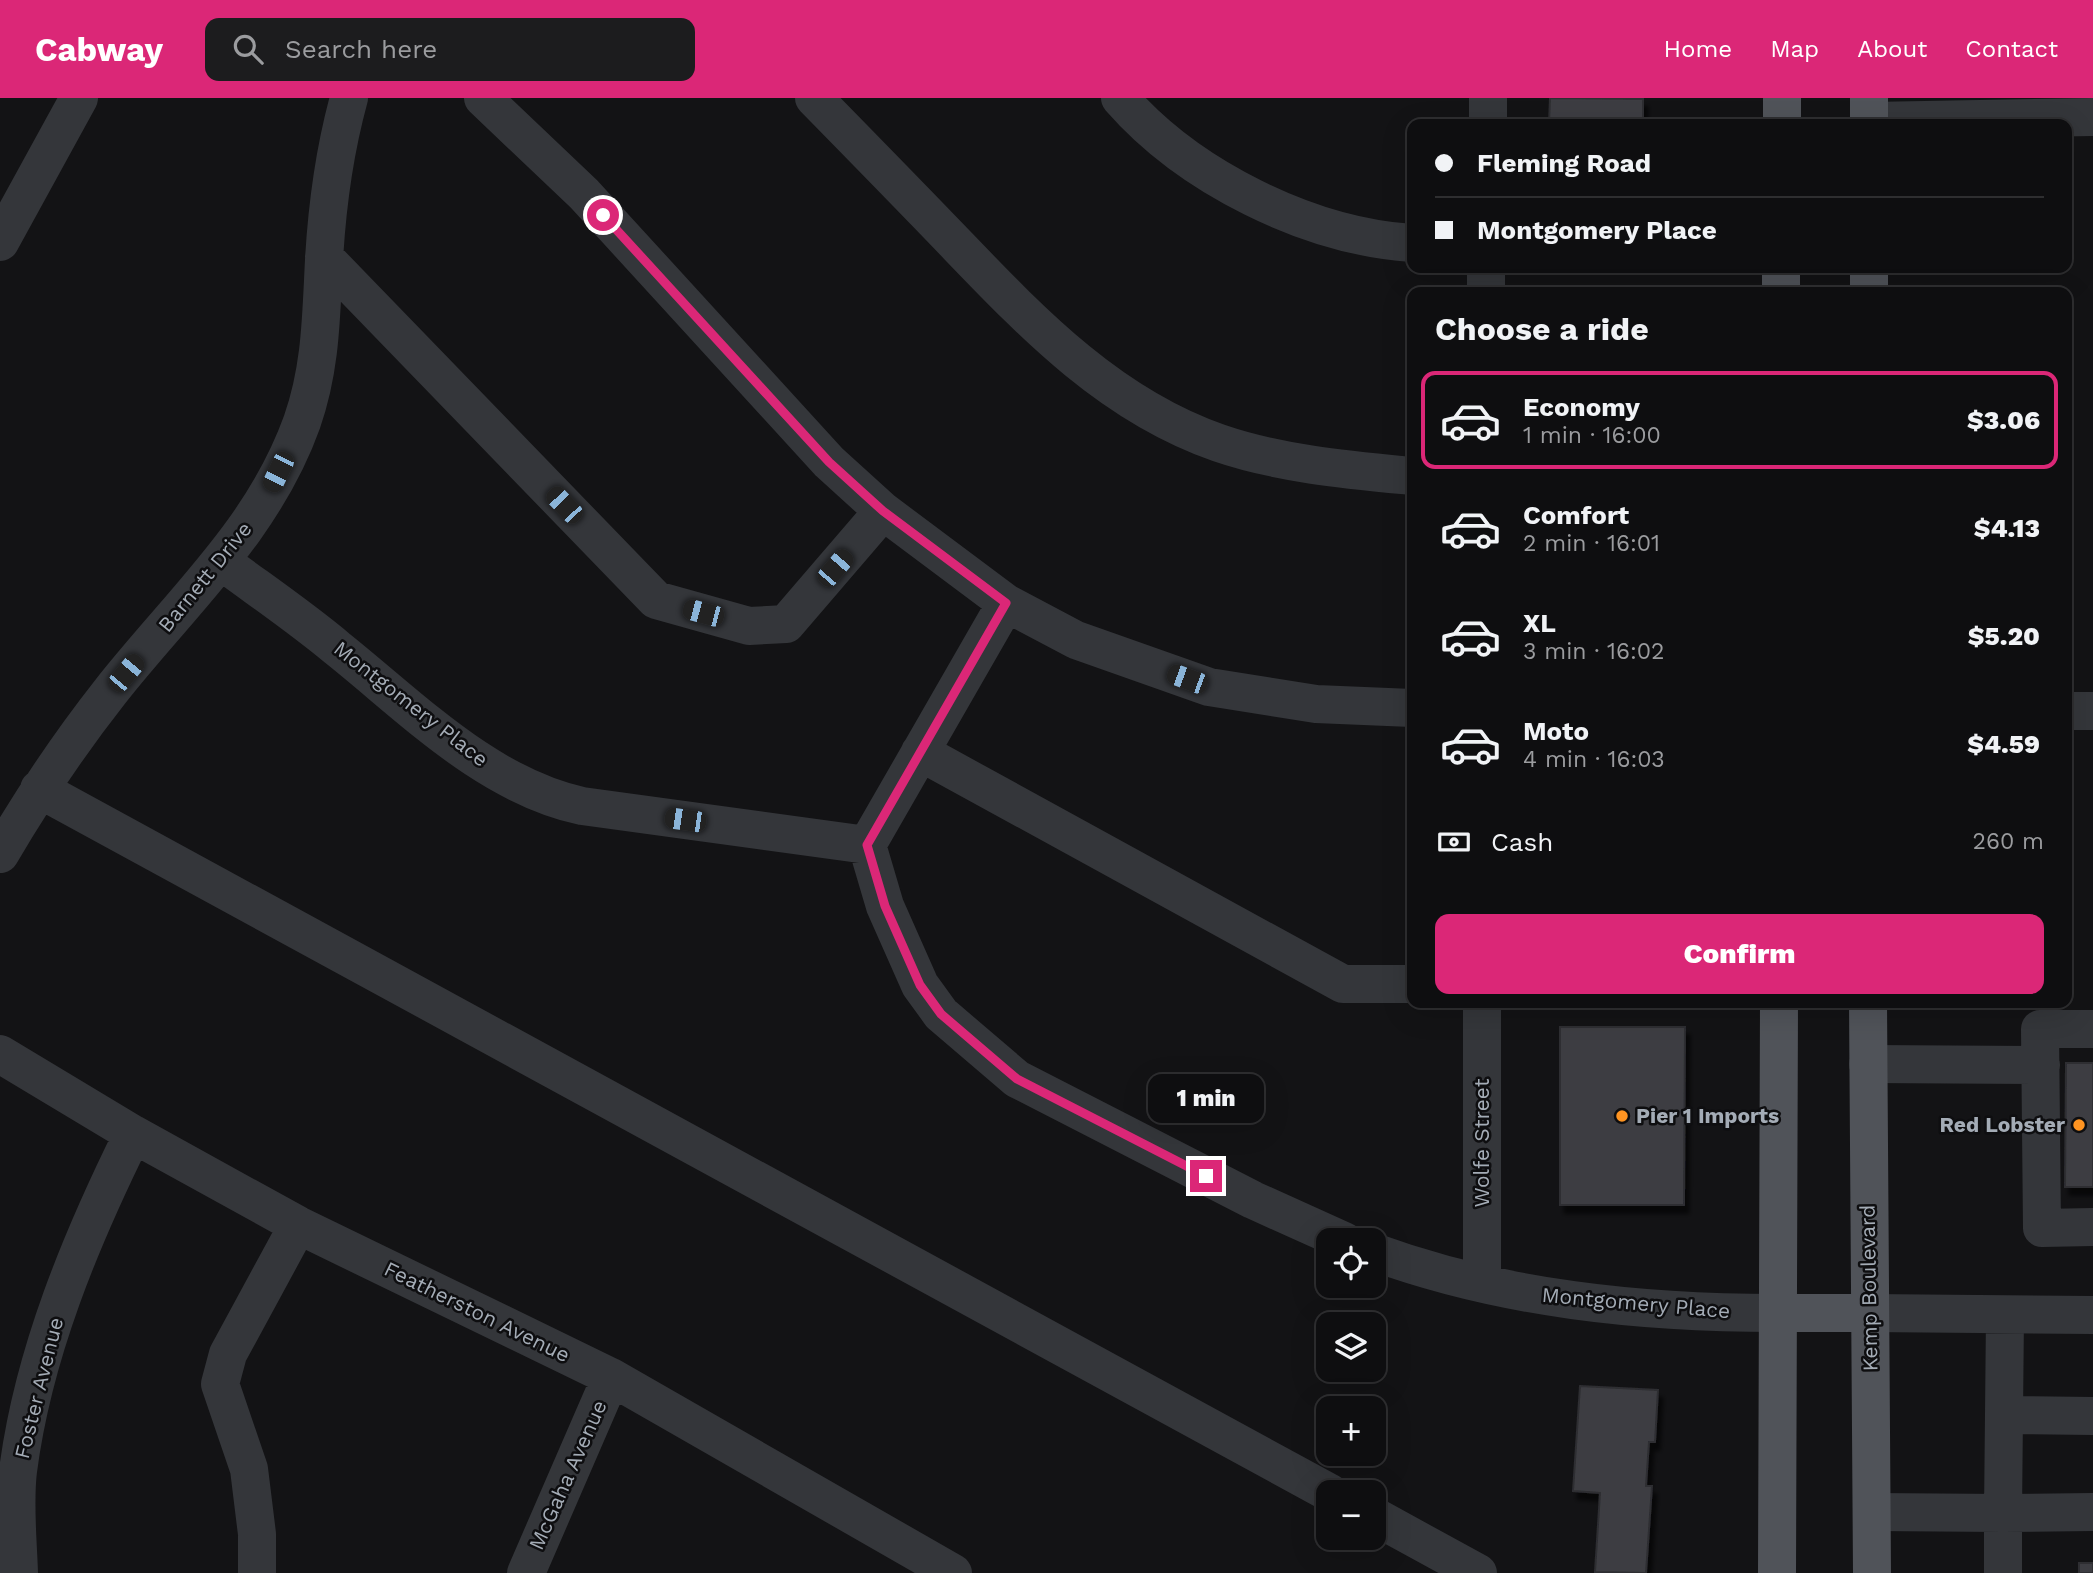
<!DOCTYPE html>
<meta charset="utf-8">
<style>
:root{--surface:#0e0e10;--page:#1c1c1e;--text:#f1f3f6;--muted:#9b9c9f;--line:#2e2e30;--accent:#db2777}
body{margin:0;font-family:"Work Sans",sans-serif;background:var(--page);color:var(--text);height:100vh;display:flex;flex-direction:column;font-size:26px;white-space:nowrap}
*{box-sizing:border-box;margin:0}
p{font-size:23px;color:var(--muted)}
.icon{flex:none;width:38px;height:38px;fill:none;stroke:currentColor;stroke-width:2;stroke-linecap:round;stroke-linejoin:round}
.map{position:relative;flex:1;overflow:hidden}
.details{position:absolute;left:1407px;top:189px;width:665px;height:721px;display:flex;flex-direction:column;background:var(--surface);border-radius:14px;box-shadow:0 7px 28px #0002,0 0 0 2px var(--line)}
.details>*{flex:none}
.guide{position:absolute;left:1407px;top:21px;width:665px;height:154px;border-radius:14px;box-shadow:0 7px 28px #0002,0 0 0 2px var(--line);display:grid;align-content:center;height:154px;padding:0 28px;background:var(--surface)}
.controls{position:absolute;left:1316px;top:1130px;display:grid;gap:14px}
.controls a{display:grid;place-items:center;width:70px;height:70px;border-radius:14px;background:var(--surface);box-shadow:0 7px 28px #0002,0 0 0 2px var(--line);font-size:35px}
.end{position:absolute;width:32px;height:32px;margin:-16px;border:9px solid #db2777;background:#fff;box-shadow:0 0 0 4px #fff}
.from{border-radius:50%}
.bubble{position:absolute;height:49px;border-radius:14px;background:var(--surface);box-shadow:0 7px 28px #0002,0 0 0 2px var(--line);font-size:23px;font-weight:800;line-height:49px;text-align:center}
.car{position:absolute;width:21px;height:42px;margin:-21px -10px;border-radius:9px;box-shadow:0 0 5px 2px #0007;background:linear-gradient(#222 24%,#8ab4d8 0 40%,#222 0 76%,#8ab4d8 0 86%,#222 0)}
.guide b{display:flex;align-items:center;gap:24px;height:66px;font-size:26px}
.guide b+b{border-top:2px solid var(--line)}
.guide i{width:18px;height:18px;background:var(--text)}
ul{padding:0;list-style:none}
li{display:flex;align-items:center;gap:21px;height:98px;margin:0 14px 10px;padding:0 14px;border:4px solid transparent;border-radius:14px}
li div{flex:1}
li b{display:block;font-size:26px}
li em{font-style:normal;font-weight:800}
li.active{border-color:var(--accent)}
li>.icon{width:63px;height:63px;stroke-width:1.5}
h2{padding:0 28px;font-size:32px;line-height:84px}
.pay{display:flex;align-items:center;gap:18px;height:77px;padding:0 28px;font-size:26px}
.pay p{margin-inline-start:auto}
.cta{display:flex;gap:14px;margin-top:auto;padding:14px 28px}
.cta a{flex:1;height:80px;border-radius:14px;background:var(--accent);color:#fff;font-size:28px;font-weight:800;line-height:80px;text-align:center}
header{display:flex;align-items:center;gap:42px;box-sizing:border-box;height:98px;padding:0 35px;background:var(--accent);color:#fff}
header strong{font-size:33px}
nav{display:flex;gap:38px;margin-inline-start:auto;font-size:24px}
.search{width:490px;height:63px;background:var(--page);display:flex;align-items:center;gap:18px;box-sizing:border-box;padding:0 24px;border-radius:14px;color:var(--muted);font-size:26px}
.map>svg:first-child{display:block}
.building{fill:#3d3e42;stroke:#2d2d31;stroke-width:2;filter:url(#shadow)}
.lines{fill:none;stroke-linecap:round;stroke-linejoin:round}
.minor{stroke:#34363a;stroke-width:38}
.major{stroke:#505359;stroke-width:38}
.route{stroke:#db2777;stroke-width:9}
.poi-dot{fill:#ff9421;stroke:#0e0e10;stroke-width:2.5}
.labels{text-anchor:middle;stroke-width:5;stroke-linejoin:round;paint-order:stroke}
.street-label{font-size:21px;fill:#a4acb6;stroke:#0e0e10}
.poi-label{font-size:21px;font-weight:bold;fill:#a4acb6;stroke:#0e0e10;text-anchor:start}
</style>
<header>
<strong>Cabway</strong>
<div class="search"><svg class="icon" aria-label="search" viewBox="0 0 24 24"><circle cx="10" cy="10" r="6"/><path d="M15 15l6 6"/></svg>Search here</div>
<nav><a>Home</a><a>Map</a><a>About</a><a>Contact</a></nav>
</header>
<div class="map">
<svg width="2093" height="1475" viewBox="0 0 2093 1475">
<defs>
<filter id="shadow"><feDropShadow dx="4.5" dy="8" stdDeviation="2" flood-color="#0009"/></filter>
</defs>
<rect width="100%" height="100%" fill="#131315"/>
<path class="building" d="M 1550,0 L 1643,1 L 1643,26 L 1549,26 Z
M 1560,929 L 1685,929 L 1684,1107 L 1560,1107 Z
M 2066,965 L 2093,965 L 2093,1089 L 2065,1089 Z
M 1580,1288 L 1658,1292 L 1655,1344 L 1649,1344 L 1646,1388 L 1652,1388 L 1646,1475 L 1595,1474 L 1600,1395 L 1573,1393 Z
M 2079,1465 L 2093,1465 L 2093,1475 L 2079,1475 Z"/>
<g class="lines">
<path class="minor" d="M 483,0 L 584,96 L 829,364 L 883,413 L 1006,505 L 1076,542 L 1209,589 L 1316,606 L 1412,610
M 814,0 C 863,50 911,99 959,149 C 1035,228 1112,308 1219,345 C 1280,366 1349,372 1412,378
M 1120,0 C 1189,79 1308,138 1412,145
M 1869,23 L 2093,19
M 1488,26 L 1488,0
M 0,144 L 79,0
M 324,159 L 656,502 L 749,528 L 786,526 L 883,413
M 1486,194 L 1486,170
M 221,463 C 260,492 300,519 337,550 C 411,609 486,687 582,708 L 867,747 L 885,808 L 920,887 L 941,916 L 1017,981 L 1253,1102 L 1344,1143
M 2067,613 L 2093,613
M 920,654 L 1343,886 L 1412,886
M 39,691 L 1330,1395
M 867,747 L 1006,505
M 0,756 C 33,700 69,646 110,594 C 179,506 263,433 302,324 C 321,270 321,219 324,162 C 327,109 335,51 349,0
M 1482,905 L 1482,1185
M 2093,931 L 2040,931 L 2042,1130 L 2093,1129
M 0,956 L 133,1036 L 298,1127 L 611,1279 L 953,1475
M 1868,966 L 2041,967
M 1374,1154 C 1503,1201 1641,1215 1778,1215
M 1869,1215 L 2093,1217
M 2005,1217 L 2003,1415 L 2093,1414
M 2004,1317 L 2093,1318
M 1873,1414 L 2003,1415 L 2003,1475
M 1374,1418 L 1478,1475
M 19,1475 C 18,1442 14,1406 18,1373 C 33,1256 81,1141 133,1036
M 257,1475 L 257,1436 L 249,1371 L 220,1286 L 228,1256 L 298,1127
M 526,1475 L 611,1279"/>
<path class="major" d="M 1869,0 L 1869,26
M 1782,26 L 1782,0
M 1869,170 L 1869,194
M 1781,194 L 1781,170
M 1868,905 L 1872,1475
M 1778,1215 L 1869,1215
M 1777,1475 L 1779,905"/>
</g>
<g class="lines">
<path class="route" d="M 603,117 L 829,364 L 883,413 L 1006,505 L 867,747 L 885,808 L 920,887 L 941,916 L 1017,981 L 1206,1078"/>
</g>
<g class="poi-dot">
<circle cx="1622" cy="1018" r="7"/>
<circle cx="2079" cy="1027" r="7"/>
</g>
<g class="labels">
<g class="street-label">
<text transform="translate(205 479) rotate(-51)" y="7">Barnett Drive</text>
<text transform="translate(411 606) rotate(38)" y="7">Montgomery Place</text>
<text transform="translate(1482 1045) rotate(-90)" y="7">Wolfe Street</text>
<text transform="translate(1869 1190) rotate(-91)" y="7">Kemp Boulevard</text>
<text transform="translate(1636 1205) rotate(5)" y="7">Montgomery Place</text>
<text transform="translate(477 1214) rotate(26)" y="7">Featherston Avenue</text>
<text transform="translate(39 1290) rotate(-76)" y="7">Foster Avenue</text>
<text transform="translate(568 1377) rotate(-66)" y="7">McGaha Avenue</text>
</g>
<g class="poi-label">
<text x="1636" y="1025">Pier 1 Imports</text>
<text x="2065" y="1034" text-anchor="end">Red Lobster</text>
</g>
</g>
</svg>
<div class="controls">
<a><svg class="icon" aria-label="locate" viewBox="0 0 24 24"><circle cx="12" cy="12" r="6"/><path d="M12 2v4M12 18v4M2 12h4M18 12h4"/></svg></a>
<a><svg class="icon" aria-label="layers" viewBox="0 0 24 24"><path d="M12 4l9 5-9 5-9-5zM3 14l9 5 9-5"/></svg></a>
<a>+</a>
<a>−</a>
</div>
<i class="end from" style="left:603px;top:117px"></i>
<i class="end" style="left:1206px;top:1078px"></i>
<div class="bubble" style="left:1148px;top:976px;width:116px">1 min</div>
<i class="car" style="left:278px;top:374px;rotate:206deg"></i>
<i class="car" style="left:564px;top:407px;rotate:316deg"></i>
<i class="car" style="left:835px;top:470px;rotate:41deg"></i>
<i class="car" style="left:703px;top:515px;rotate:285deg"></i>
<i class="car" style="left:126px;top:575px;rotate:40deg"></i>
<i class="car" style="left:1187px;top:581px;rotate:290deg"></i>
<i class="car" style="left:685px;top:722px;rotate:278deg"></i>
<div class="guide">
<b><i class="from"></i>Fleming Road</b>
<b><i></i>Montgomery Place</b>
</div>
<section class="details">
<h2>Choose a ride</h2>
<ul>
<li class="active"><svg class="icon" aria-label="car" viewBox="0 0 24 24"><path d="M5 17H2v-5l4-1 3-4h7l3 4 3 1v5h-3M9 17h6M6 11h13"/><circle cx="7" cy="17" r="2"/><circle cx="17" cy="17" r="2"/></svg><div><b>Economy</b><p>1 min · 16:00</p></div><em>$3.06</em></li>
<li><svg class="icon" aria-label="car" viewBox="0 0 24 24"><path d="M5 17H2v-5l4-1 3-4h7l3 4 3 1v5h-3M9 17h6M6 11h13"/><circle cx="7" cy="17" r="2"/><circle cx="17" cy="17" r="2"/></svg><div><b>Comfort</b><p>2 min · 16:01</p></div><em>$4.13</em></li>
<li><svg class="icon" aria-label="car" viewBox="0 0 24 24"><path d="M5 17H2v-5l4-1 3-4h7l3 4 3 1v5h-3M9 17h6M6 11h13"/><circle cx="7" cy="17" r="2"/><circle cx="17" cy="17" r="2"/></svg><div><b>XL</b><p>3 min · 16:02</p></div><em>$5.20</em></li>
<li><svg class="icon" aria-label="car" viewBox="0 0 24 24"><path d="M5 17H2v-5l4-1 3-4h7l3 4 3 1v5h-3M9 17h6M6 11h13"/><circle cx="7" cy="17" r="2"/><circle cx="17" cy="17" r="2"/></svg><div><b>Moto</b><p>4 min · 16:03</p></div><em>$4.59</em></li>
</ul>
<div class="pay"><svg class="icon" aria-label="cash" viewBox="0 0 24 24"><path d="M3 7h18v10H3z"/><circle cx="12" cy="12" r="2"/></svg>Cash<p>260 m</p></div>
<div class="cta"><a>Confirm</a></div>
</section>
</div>
